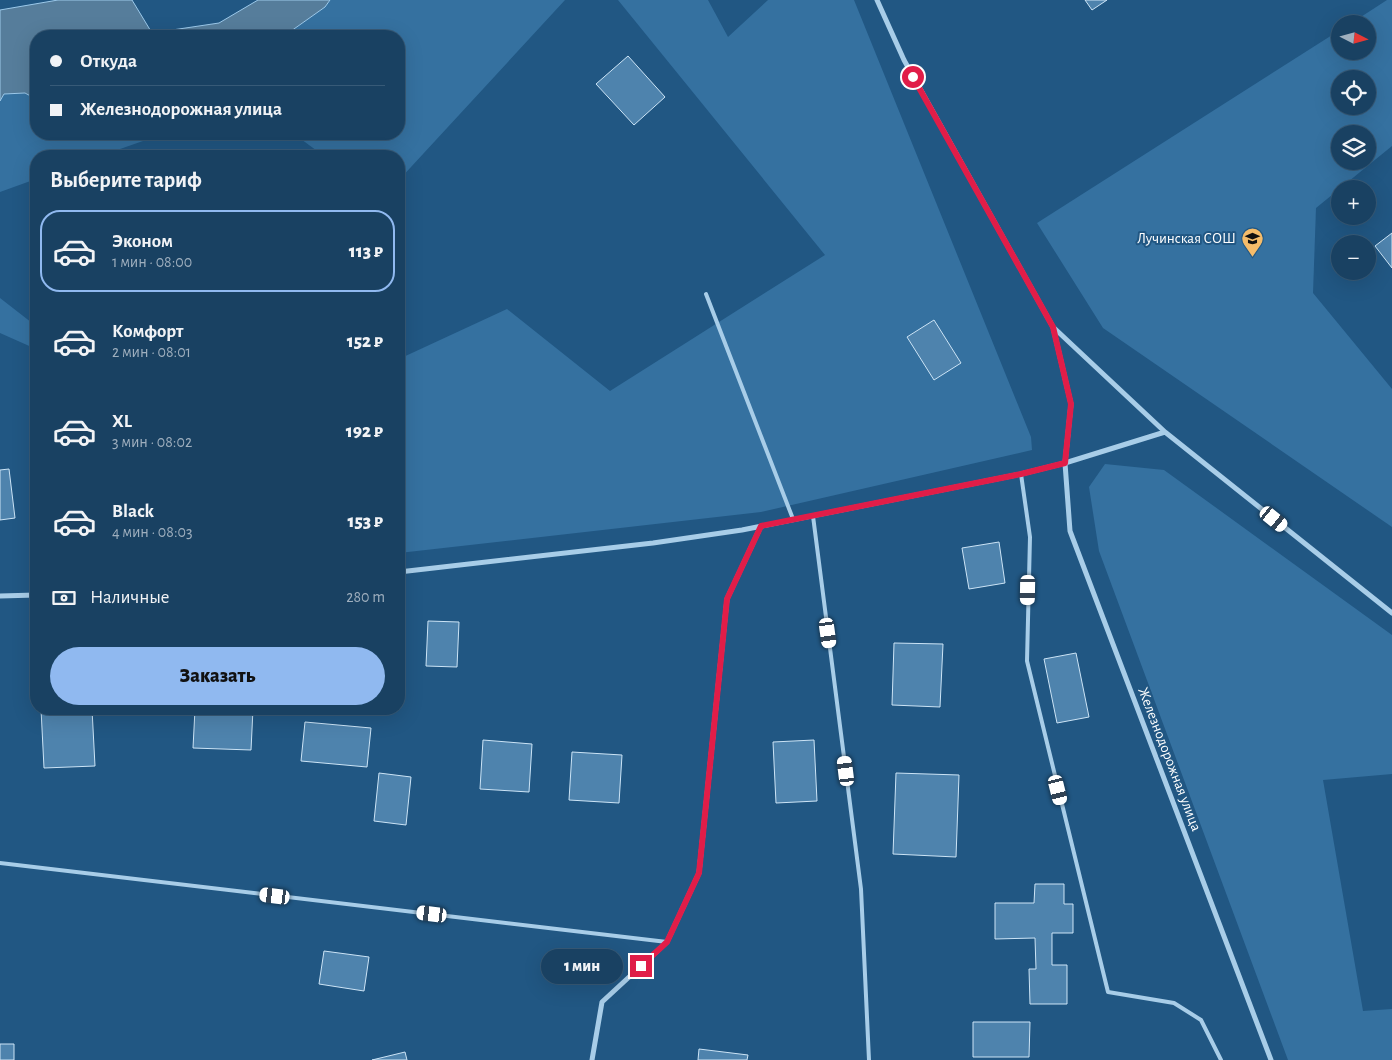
<!DOCTYPE html>
<html lang="ru">
<meta charset="utf-8">
<style>
:root{--surface:#194162;--page:#224868;--text:#f1f3f6;--muted:#9fafbe;--line:#375a77;--accent:#90b9f0}
body{margin:0;font-family:"Alegreya Sans",sans-serif;background:var(--page);color:var(--text);height:100vh;display:flex;flex-direction:column;font-size:19px;white-space:nowrap}
*{box-sizing:border-box;margin:0}
p{font-size:16px;color:var(--muted)}
.icon{flex:none;width:28px;height:28px;fill:none;stroke:currentColor;stroke-width:2;stroke-linecap:round;stroke-linejoin:round}
.map{position:relative;flex:1;overflow:hidden}
.details{position:absolute;left:30px;top:150px;width:375px;height:565px;display:flex;flex-direction:column;background:var(--surface);border-radius:20px;box-shadow:0 5px 20px #0002,0 0 0 1px var(--line)}
.details>*{flex:none}
.top-card{position:absolute;left:30px;top:30px;width:375px;height:110px;border-radius:20px;box-shadow:0 5px 20px #0002,0 0 0 1px var(--line);display:grid;align-content:center;height:110px;padding:0 20px;background:var(--surface)}
.needle{width:32px;rotate:96deg}
.buttons{position:absolute;left:1331px;top:15px;display:grid;gap:10px}
.buttons a{display:grid;place-items:center;width:45px;height:45px;border-radius:50%;background:var(--surface);box-shadow:0 5px 20px #0002,0 0 0 1px var(--line);font-size:25px}
.end{position:absolute;width:22px;height:22px;margin:-11px;border:6px solid #e11d48;background:#fff;box-shadow:0 0 0 2px #fff}
.from{border-radius:50%}
.bubble{position:absolute;height:35px;border-radius:18px;background:var(--surface);box-shadow:0 5px 20px #0002,0 0 0 1px var(--line);font-size:16px;font-weight:800;line-height:35px;text-align:center}
.car{position:absolute;width:15px;height:30px;margin:-15px -8px;border-radius:6px;box-shadow:0 0 4px 1px #0007;background:linear-gradient(#fff 24%,#345 0 40%,#fff 0 76%,#345 0 86%,#fff 0)}
.top-card b{display:flex;align-items:center;gap:18px;height:48px;font-size:19px}
.top-card b+b{border-top:1px solid var(--line)}
.top-card i{width:12px;height:12px;background:var(--text)}
ul{padding:0;list-style:none}
li{display:flex;align-items:center;gap:15px;height:82px;margin:0 10px 8px;padding:0 10px;border:2px solid transparent;border-radius:20px}
li div{flex:1}
li b{display:block;font-size:19px}
li em{font-style:normal;font-weight:800}
li.active{border-color:var(--accent)}
li>.icon{width:45px;height:45px;stroke-width:1.5}
h2{padding:0 20px;font-size:22px;line-height:60px}
.pay{display:flex;align-items:center;gap:12px;height:55px;padding:0 20px;font-size:19px}
.pay p{margin-inline-start:auto}
.cta{display:flex;gap:10px;margin-top:auto;padding:10px 20px}
.cta a{flex:1;height:58px;border-radius:30px;background:var(--accent);color:#111;font-size:20px;font-weight:800;line-height:58px;text-align:center}
.map>svg:first-child{display:block}
.green{fill:#3571a0;fill-rule:evenodd}
.water{fill:#567d9b;stroke:#9cc9ea}
.building{fill:#4e83ad;stroke:#cce4f6}
.lines{fill:none;stroke-linecap:round;stroke-linejoin:round}
.service{stroke:#a8cde8;stroke-width:4}
.minor{stroke:#a8cde8;stroke-width:5}
.route{stroke:#e11d48;stroke-width:6}
.labels{text-anchor:middle;stroke-width:4;stroke-linejoin:round;paint-order:stroke}
.poi-label{font-size:15px;fill:#fff;stroke:#215783;text-anchor:end}
.street-label{font-size:15px;fill:#fff;stroke:#215783}
</style>
<div class="map">
<svg width="1392" height="1060" viewBox="0 0 1392 1060">
<rect width="100%" height="100%" fill="#215783"/>
<path class="green" d="M 330,0 L 565,0 L 399,180 L 399,156 L 324,156 L 294,134 L 399,134 L 399,36 L 284,36 L 325,7 Z
M 618,0 L 708,0 L 728,37 L 768,0 L 854,0 L 1031,437 L 1032,450 L 761,512 L 399,553 L 399,359 L 507,309 L 610,391 L 825,255 Z
M 1387,0 L 1392,0 L 1392,146 L 1316,208 L 1313,293 L 1392,389 L 1392,527 L 1103,328 L 1037,223 L 1340,30 L 1340,51 L 1368,51 L 1368,24 L 1350,24 ZM 1340,79 L 1368,79 L 1368,106 L 1340,106 ZM 1340,134 L 1368,134 L 1368,161 L 1340,161 Z
M 25,93 L 36,99 L 36,134 L 163,134 L 100,156 L 36,156 L 36,179 L 0,192 L 0,101 L 4,94 Z
M 0,298 L 36,326 L 36,349 L 0,333 Z
M 1105,464 L 1164,470 L 1392,635 L 1392,774 L 1323,780 L 1363,1011 L 1392,1009 L 1392,1060 L 1288,1060 L 1099,551 L 1089,487 Z"/>
<path class="water" d="M 58,0 L 132,0 L 152,33 L 219,23 L 258,0 L 330,0 L 325,7 L 284,36 L 36,36 L 36,99 L 25,93 L 4,94 L 0,101 L 0,10 Z"/>
<path class="building" d="M 1085,0 L 1107,0 L 1092,10 Z
M 628,56 L 665,97 L 634,125 L 596,84 Z
M 1392,233 L 1392,268 L 1375,246 Z
M 934,320 L 961,363 L 934,380 L 907,337 Z
M 9,469 L 15,518 L 0,520 L 0,470 Z
M 999,542 L 1005,583 L 969,589 L 962,548 Z
M 428,621 L 459,622 L 457,667 L 426,666 Z
M 894,643 L 943,644 L 940,707 L 892,705 Z
M 1076,653 L 1089,717 L 1057,723 L 1044,659 Z
M 41,709 L 92,709 L 95,766 L 44,768 Z
M 195,709 L 253,709 L 251,750 L 193,748 Z
M 305,722 L 371,728 L 367,767 L 301,761 Z
M 483,740 L 532,744 L 529,792 L 480,789 Z
M 814,740 L 817,801 L 776,803 L 773,742 Z
M 572,752 L 622,755 L 619,803 L 569,800 Z
M 379,773 L 411,777 L 406,825 L 374,821 Z
M 896,773 L 959,775 L 956,857 L 893,854 Z
M 1035,884 L 1064,884 L 1064,904 L 1073,904 L 1073,933 L 1052,933 L 1052,965 L 1067,965 L 1067,1004 L 1030,1004 L 1029,969 L 1036,969 L 1035,938 L 995,939 L 995,903 L 1034,903 Z
M 324,951 L 369,957 L 364,991 L 319,984 Z
M 973,1022 L 1030,1022 L 1029,1057 L 973,1057 Z
M 0,1044 L 14,1044 L 14,1060 L 0,1060 Z
M 699,1049 L 748,1055 L 747,1060 L 698,1060 Z
M 405,1052 L 407,1060 L 372,1060 Z"/>
<g class="lines">
<path class="service" d="M 706,294 L 793,519
M 1021,474 L 1030,537 L 1027,661 L 1108,992 L 1174,1003 L 1201,1020 L 1221,1060
M 813,516 L 861,889 L 869,1060
M 0,863 L 667,942"/>
<path class="minor" d="M 877,0 L 904,60 L 1053,327 L 1071,404 L 1065,463 L 1070,531 L 1271,1060
M 1053,327 L 1165,432 L 1392,613
M 399,572 L 653,543 L 742,530 L 1021,474 L 1065,463 L 1165,432
M 0,596 L 36,595
M 592,1060 L 602,1002 L 667,942 L 699,873 L 727,599 L 761,526"/>
</g>
<g class="lines">
<path class="route" d="M 641,966 L 667,942 L 699,873 L 727,599 L 761,526 L 1021,474 L 1065,463 L 1071,404 L 1053,327 L 913,77"/>
</g>
<defs>
<symbol id="school-pin" viewBox="-11 -11 22 30"><path d="M0 17L-7.5 6A9.5 9.5 0 1 1 7.5 6Z" fill="#f5bc6a" stroke="#215783"/><path d="M0-5L7-2L0 1L-7-2ZM-4 1L0 2.5L4 1V4Q0 6-4 4Z" fill="#111"/></symbol>
</defs>
<g fill-rule="evenodd">
<use href="#school-pin" x="1240" y="226" width="25" height="34"/>
</g>
<g class="labels">
<g class="poi-label">
<text x="1236" y="243">Лучинская СОШ</text>
</g>
<g class="street-label">
<text transform="translate(1170 759) rotate(69)" y="5">Железнодорожная улица</text>
</g>
</g>
</svg>
<div class="buttons">
<a><svg class="needle" viewBox="-14 -14 28 28"><path d="M0-13l5 13h-10z" fill="#e53935"/><path d="M0 13l5-13h-10z" fill="#9fafbe"/></svg></a>
<a><svg class="icon" aria-label="locate" viewBox="0 0 24 24"><circle cx="12" cy="12" r="6"/><path d="M12 2v4M12 18v4M2 12h4M18 12h4"/></svg></a>
<a><svg class="icon" aria-label="layers" viewBox="0 0 24 24"><path d="M12 4l9 5-9 5-9-5zM3 14l9 5 9-5"/></svg></a>
<a>+</a>
<a>−</a>
</div>
<i class="end from" style="left:913px;top:77px"></i>
<i class="end" style="left:641px;top:966px"></i>
<div class="bubble" style="left:541px;top:949px;width:82px">1 мин</div>
<i class="car" style="left:1274px;top:519px;rotate:129deg"></i>
<i class="car" style="left:1028px;top:590px;rotate:181deg"></i>
<i class="car" style="left:828px;top:633px;rotate:172deg"></i>
<i class="car" style="left:846px;top:771px;rotate:353deg"></i>
<i class="car" style="left:1058px;top:790px;rotate:166deg"></i>
<i class="car" style="left:275px;top:896px;rotate:277deg"></i>
<i class="car" style="left:432px;top:914px;rotate:277deg"></i>
<div class="top-card">
<b><i class="from"></i>Откуда</b>
<b><i></i>Железнодорожная улица</b>
</div>
<section class="details">
<h2>Выберите тариф</h2>
<ul>
<li class="active"><svg class="icon" aria-label="car" viewBox="0 0 24 24"><path d="M5 17H2v-5l4-1 3-4h7l3 4 3 1v5h-3M9 17h6M6 11h13"/><circle cx="7" cy="17" r="2"/><circle cx="17" cy="17" r="2"/></svg><div><b>Эконом</b><p>1 мин · 08:00</p></div><em>113 ₽</em></li>
<li><svg class="icon" aria-label="car" viewBox="0 0 24 24"><path d="M5 17H2v-5l4-1 3-4h7l3 4 3 1v5h-3M9 17h6M6 11h13"/><circle cx="7" cy="17" r="2"/><circle cx="17" cy="17" r="2"/></svg><div><b>Комфорт</b><p>2 мин · 08:01</p></div><em>152 ₽</em></li>
<li><svg class="icon" aria-label="car" viewBox="0 0 24 24"><path d="M5 17H2v-5l4-1 3-4h7l3 4 3 1v5h-3M9 17h6M6 11h13"/><circle cx="7" cy="17" r="2"/><circle cx="17" cy="17" r="2"/></svg><div><b>XL</b><p>3 мин · 08:02</p></div><em>192 ₽</em></li>
<li><svg class="icon" aria-label="car" viewBox="0 0 24 24"><path d="M5 17H2v-5l4-1 3-4h7l3 4 3 1v5h-3M9 17h6M6 11h13"/><circle cx="7" cy="17" r="2"/><circle cx="17" cy="17" r="2"/></svg><div><b>Black</b><p>4 мин · 08:03</p></div><em>153 ₽</em></li>
</ul>
<div class="pay"><svg class="icon" aria-label="cash" viewBox="0 0 24 24"><path d="M3 7h18v10H3z"/><circle cx="12" cy="12" r="2"/></svg>Наличные<p>280 m</p></div>
<div class="cta"><a>Заказать</a></div>
</section>
</div>
